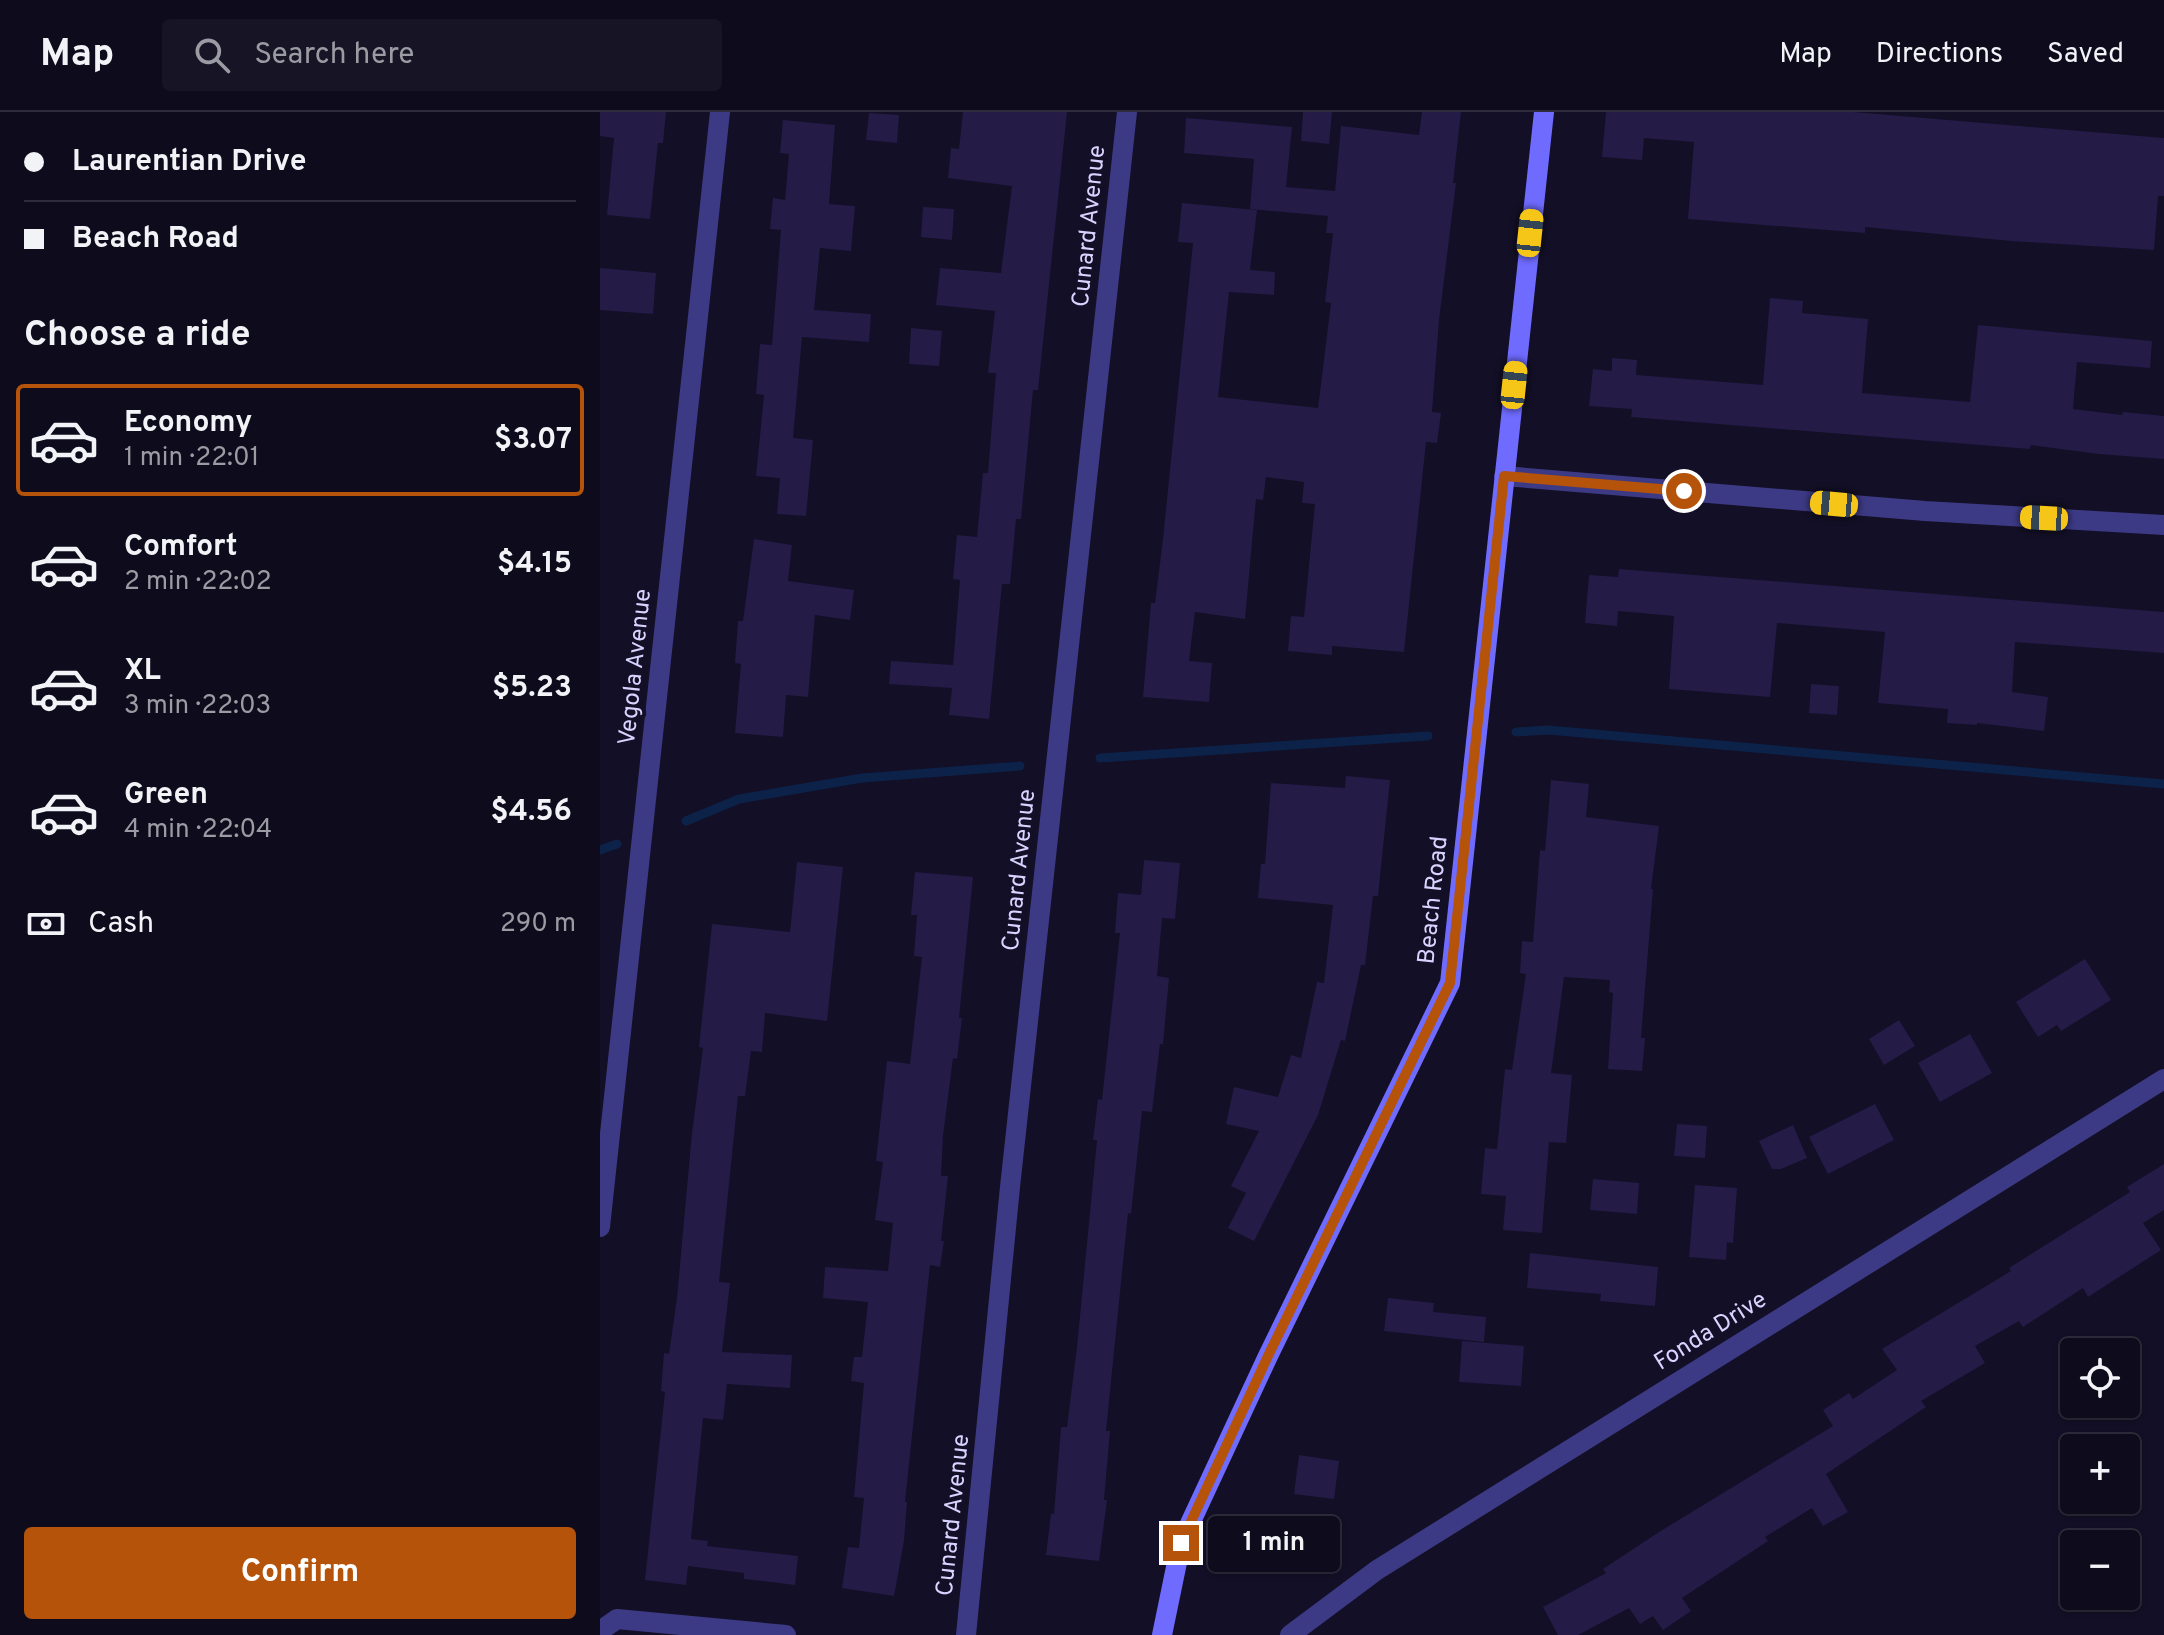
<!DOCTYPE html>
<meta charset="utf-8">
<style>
:root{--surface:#0e0b1c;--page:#171425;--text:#f1f3f6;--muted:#9b9ba3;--line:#2e2b3b;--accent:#b45309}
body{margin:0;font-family:Overpass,sans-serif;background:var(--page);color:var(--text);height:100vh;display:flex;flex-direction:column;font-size:30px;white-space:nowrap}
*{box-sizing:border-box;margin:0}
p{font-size:26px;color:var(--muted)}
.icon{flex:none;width:44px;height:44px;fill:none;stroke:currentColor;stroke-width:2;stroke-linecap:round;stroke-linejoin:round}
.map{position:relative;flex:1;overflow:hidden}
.side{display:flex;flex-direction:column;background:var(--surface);width:600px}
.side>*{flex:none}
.top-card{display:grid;align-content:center;height:176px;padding:0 24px;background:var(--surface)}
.controls{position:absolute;left:1460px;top:1226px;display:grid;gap:16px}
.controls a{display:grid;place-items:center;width:80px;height:80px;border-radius:8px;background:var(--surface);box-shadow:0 2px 6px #0004,0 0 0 2px var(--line);font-size:40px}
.end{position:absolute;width:36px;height:36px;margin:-18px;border:10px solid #b45309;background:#fff;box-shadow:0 0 0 4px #fff}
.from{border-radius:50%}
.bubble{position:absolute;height:56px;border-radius:8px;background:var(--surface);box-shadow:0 2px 6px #0004,0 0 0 2px var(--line);font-size:26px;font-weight:700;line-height:56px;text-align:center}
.car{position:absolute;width:24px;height:48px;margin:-24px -12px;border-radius:10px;box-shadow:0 0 6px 2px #0007;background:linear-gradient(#f5c518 24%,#345 0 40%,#f5c518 0 76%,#345 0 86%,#f5c518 0)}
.top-card b{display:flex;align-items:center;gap:28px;height:76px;font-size:30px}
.top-card b+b{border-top:2px solid var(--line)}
.top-card i{width:20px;height:20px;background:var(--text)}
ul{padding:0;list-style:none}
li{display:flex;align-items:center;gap:24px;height:112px;margin:0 16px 12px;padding:0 8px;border:4px solid transparent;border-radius:8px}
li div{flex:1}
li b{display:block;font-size:30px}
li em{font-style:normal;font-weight:700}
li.on{border-color:var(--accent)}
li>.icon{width:72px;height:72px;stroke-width:1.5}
h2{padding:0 24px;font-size:36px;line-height:96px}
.pay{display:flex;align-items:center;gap:20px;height:88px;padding:0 24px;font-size:30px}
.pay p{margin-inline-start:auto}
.cta{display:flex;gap:16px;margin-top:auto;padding:16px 24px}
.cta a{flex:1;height:92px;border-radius:8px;background:var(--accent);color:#fff;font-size:32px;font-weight:700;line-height:92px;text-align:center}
header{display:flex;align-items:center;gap:48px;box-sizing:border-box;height:112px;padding:0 40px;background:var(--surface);border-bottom:2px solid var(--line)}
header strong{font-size:38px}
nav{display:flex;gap:44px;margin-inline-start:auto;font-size:28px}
.search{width:560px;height:72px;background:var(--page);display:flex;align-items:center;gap:20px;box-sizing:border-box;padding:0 28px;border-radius:8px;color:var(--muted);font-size:30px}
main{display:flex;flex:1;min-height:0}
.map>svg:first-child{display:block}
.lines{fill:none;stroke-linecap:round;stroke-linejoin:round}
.stream{stroke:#0c2248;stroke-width:9}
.building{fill:#241b47}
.street{stroke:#3d3a85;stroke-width:20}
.secondary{stroke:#6f6bff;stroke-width:20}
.route{stroke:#b45309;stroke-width:10}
.labels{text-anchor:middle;stroke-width:8;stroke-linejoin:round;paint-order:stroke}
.street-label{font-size:24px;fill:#d9d4ff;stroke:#130f26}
</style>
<header>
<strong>Map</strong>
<div class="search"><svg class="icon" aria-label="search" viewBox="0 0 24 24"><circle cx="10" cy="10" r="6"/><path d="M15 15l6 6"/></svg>Search here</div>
<nav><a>Map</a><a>Directions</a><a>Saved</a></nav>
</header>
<main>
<section class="side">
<div class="top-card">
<b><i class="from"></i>Laurentian Drive</b>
<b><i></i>Beach Road</b>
</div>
<h2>Choose a ride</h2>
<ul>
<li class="on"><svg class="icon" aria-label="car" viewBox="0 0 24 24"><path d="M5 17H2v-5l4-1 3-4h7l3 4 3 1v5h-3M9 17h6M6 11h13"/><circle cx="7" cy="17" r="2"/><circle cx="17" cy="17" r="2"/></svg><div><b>Economy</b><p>1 min · 22:01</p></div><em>$3.07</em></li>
<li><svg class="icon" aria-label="car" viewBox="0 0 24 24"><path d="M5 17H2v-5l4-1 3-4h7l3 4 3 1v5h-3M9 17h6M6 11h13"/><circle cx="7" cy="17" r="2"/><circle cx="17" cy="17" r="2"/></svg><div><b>Comfort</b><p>2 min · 22:02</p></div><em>$4.15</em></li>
<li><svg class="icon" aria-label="car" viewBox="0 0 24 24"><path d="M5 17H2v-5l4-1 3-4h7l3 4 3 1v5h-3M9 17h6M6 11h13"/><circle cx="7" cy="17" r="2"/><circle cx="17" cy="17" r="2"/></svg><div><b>XL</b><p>3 min · 22:03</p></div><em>$5.23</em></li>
<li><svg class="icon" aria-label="car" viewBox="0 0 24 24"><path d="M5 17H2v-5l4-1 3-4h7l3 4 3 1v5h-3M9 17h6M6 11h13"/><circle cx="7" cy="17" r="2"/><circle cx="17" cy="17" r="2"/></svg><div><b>Green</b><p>4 min · 22:04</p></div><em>$4.56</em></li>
</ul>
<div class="pay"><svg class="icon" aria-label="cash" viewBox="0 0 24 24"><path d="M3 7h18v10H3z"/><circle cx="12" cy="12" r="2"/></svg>Cash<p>290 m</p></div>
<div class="cta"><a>Confirm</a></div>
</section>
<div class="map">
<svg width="1564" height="1523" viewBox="0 0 1564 1523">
<rect width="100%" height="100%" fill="#130f26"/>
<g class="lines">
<path class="stream" d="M 916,620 L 948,618 L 1564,672
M 500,646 L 828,624
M 86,709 L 139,687 L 262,666 L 420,654
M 0,738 L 17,732"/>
</g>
<path class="building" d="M 0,0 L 66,0 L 63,31 L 58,31 L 50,107 L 7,103 L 14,26 L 0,24 Z
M 363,0 L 467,0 L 438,278 L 433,278 L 421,407 L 416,407 L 410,472 L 402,472 L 389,607 L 349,603 L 352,576 L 289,572 L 291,549 L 353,553 L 360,468 L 353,467 L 357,423 L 377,425 L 383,361 L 388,361 L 396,261 L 388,261 L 395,199 L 336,193 L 340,156 L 401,161 L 412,74 L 348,66 L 351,36 L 359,37 Z
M 703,0 L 732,0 L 729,32 L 701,29 Z
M 822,0 L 861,0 L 853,71 L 856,71 L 839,208 L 832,300 L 841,301 L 837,331 L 826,330 L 804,540 L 732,534 L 732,543 L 688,539 L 691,504 L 704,505 L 715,392 L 702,391 L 704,370 L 666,365 L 663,388 L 656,387 L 645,507 L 595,500 L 589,549 L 612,551 L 609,590 L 543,585 L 551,491 L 555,491 L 563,427 L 593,131 L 578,130 L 582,91 L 657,98 L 650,158 L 675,160 L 674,183 L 629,180 L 618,285 L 718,296 L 731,191 L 725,190 L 733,121 L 726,121 L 728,104 L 650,97 L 654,47 L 584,41 L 586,6 L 692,15 L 686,75 L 735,79 L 741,14 L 819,23 Z
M 1006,0 L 1253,0 L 1564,26 L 1564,84 L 1558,84 L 1554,138 L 1411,129 L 1265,115 L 1265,121 L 1088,107 L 1094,30 L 1044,26 L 1042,48 L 1002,45 Z
M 269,1 L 299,3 L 297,31 L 266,28 Z
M 183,8 L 235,13 L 229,92 L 255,94 L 251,139 L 220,136 L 214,198 L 271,202 L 269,230 L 202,225 L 193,326 L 213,328 L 206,404 L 177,402 L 180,366 L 156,364 L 164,283 L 156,282 L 160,232 L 172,233 L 181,118 L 170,117 L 173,86 L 185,88 L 189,42 L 180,41 Z
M 323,95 L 354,97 L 352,128 L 321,125 Z
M 0,156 L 56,161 L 53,202 L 0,198 Z
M 1170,186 L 1203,189 L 1202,201 L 1268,207 L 1262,281 L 1370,290 L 1378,213 L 1552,229 L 1550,256 L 1477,250 L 1473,297 L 1522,303 L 1523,300 L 1564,304 L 1564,347 L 1499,342 L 1431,333 L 1430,337 L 1031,305 L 1032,297 L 989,294 L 993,257 L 1012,259 L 1012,246 L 1037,248 L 1036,263 L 1163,273 Z
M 311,216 L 342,219 L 339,254 L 309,252 Z
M 154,427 L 192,433 L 188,469 L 254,478 L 250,508 L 215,503 L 208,585 L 186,583 L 183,625 L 135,621 L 141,552 L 135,551 L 138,509 L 143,509 Z
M 1019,457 L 1564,500 L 1564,541 L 1415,530 L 1412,580 L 1448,585 L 1444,619 L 1377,611 L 1377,613 L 1347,611 L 1348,597 L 1278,591 L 1285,520 L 1177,511 L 1170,585 L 1069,577 L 1074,504 L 1018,499 L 1017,514 L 985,511 L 989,463 L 1018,465 Z
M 1211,572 L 1239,574 L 1237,603 L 1209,601 Z
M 746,664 L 790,668 L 778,784 L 773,784 L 765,853 L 761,853 L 745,929 L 741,928 L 718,1003 L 654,1129 L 628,1116 L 646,1081 L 631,1074 L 659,1019 L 626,1012 L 634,975 L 678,985 L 691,943 L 701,946 L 717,870 L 724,871 L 733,793 L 658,786 L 661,752 L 665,752 L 671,671 L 745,676 Z
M 951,668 L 989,672 L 986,705 L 1059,714 L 1051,777 L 1053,777 L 1041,926 L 1045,926 L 1042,959 L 1008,957 L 1013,881 L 1009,880 L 1010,868 L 964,865 L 951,961 L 972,963 L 966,1031 L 949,1030 L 942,1121 L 903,1118 L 906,1084 L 881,1082 L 885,1036 L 897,1037 L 905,957 L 912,958 L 926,862 L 920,861 L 922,829 L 933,830 L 940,738 L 945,739 Z
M 544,748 L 580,751 L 575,807 L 562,806 L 557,864 L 569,866 L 563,932 L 560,932 L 552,1000 L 542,999 L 531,1102 L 528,1101 L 506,1319 L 510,1319 L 504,1388 L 507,1388 L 499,1449 L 446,1443 L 451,1402 L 454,1402 L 461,1315 L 467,1315 L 477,1235 L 497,1028 L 493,1028 L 498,987 L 502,988 L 520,821 L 515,821 L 518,781 L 541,783 Z
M 197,750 L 243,755 L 227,909 L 165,901 L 162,940 L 151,939 L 145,984 L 138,984 L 119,1170 L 130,1171 L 122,1240 L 192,1243 L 190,1276 L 127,1272 L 123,1308 L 103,1306 L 91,1427 L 108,1429 L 107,1434 L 198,1444 L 195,1473 L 144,1467 L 144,1461 L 88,1454 L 86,1473 L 45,1468 L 65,1280 L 61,1279 L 64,1241 L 69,1242 L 77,1186 L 92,1021 L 103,936 L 99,935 L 112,812 L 190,820 Z
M 315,760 L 373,765 L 359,906 L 362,906 L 357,947 L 353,946 L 343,1024 L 341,1064 L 348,1064 L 341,1129 L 344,1129 L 340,1155 L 330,1153 L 305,1390 L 307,1390 L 304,1429 L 294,1484 L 242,1476 L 248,1435 L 259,1436 L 264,1386 L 254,1385 L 264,1271 L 251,1269 L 254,1245 L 262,1245 L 268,1190 L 223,1186 L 225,1155 L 288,1159 L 293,1111 L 275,1108 L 283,1050 L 276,1049 L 287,949 L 310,952 L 322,845 L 314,844 L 317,803 L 311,803 Z
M 1485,847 L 1511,888 L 1461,919 L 1457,913 L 1438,925 L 1416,890 Z
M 1299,908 L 1315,934 L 1284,953 L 1269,927 Z
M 1370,922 L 1392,961 L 1340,990 L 1318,951 Z
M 1275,992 L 1294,1028 L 1228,1062 L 1209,1025 Z
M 1077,1012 L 1107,1014 L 1105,1046 L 1074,1044 Z
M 1193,1013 L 1207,1046 L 1181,1057 L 1172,1057 L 1159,1029 Z
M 1564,1052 L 1564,1098 L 1543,1111 L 1561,1138 L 1488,1185 L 1483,1176 L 1423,1215 L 1419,1209 L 1375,1234 L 1385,1251 L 1321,1289 L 1326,1295 L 1226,1362 L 1248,1400 L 1223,1414 L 1212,1396 L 1165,1425 L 1168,1429 L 1082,1486 L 1091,1499 L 1063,1518 L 1053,1504 L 1040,1512 L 1029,1496 L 978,1523 L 958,1523 L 943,1495 L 1006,1461 L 1003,1457 L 1059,1420 L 1233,1314 L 1223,1298 L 1249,1281 L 1253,1287 L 1297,1258 L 1282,1237 L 1411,1159 L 1409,1156 L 1530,1080 L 1527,1075 Z
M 993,1067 L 1039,1071 L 1037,1102 L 990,1098 Z
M 1095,1073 L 1137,1076 L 1133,1131 L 1127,1130 L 1126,1148 L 1089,1145 Z
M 930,1141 L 1058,1155 L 1055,1194 L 1000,1189 L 1001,1182 L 927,1176 Z
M 788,1186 L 834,1191 L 833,1200 L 886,1205 L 884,1230 L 784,1219 Z
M 862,1229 L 924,1234 L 921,1274 L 859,1270 Z
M 699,1343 L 739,1349 L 734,1387 L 694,1382 Z"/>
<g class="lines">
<path class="street" d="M 904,364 L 1325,399 L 1564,413
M 0,1115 L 120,0
M 0,1519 L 17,1507 L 186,1523
M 366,1523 L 410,1075 L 527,0
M 690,1523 L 777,1458 L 1564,967"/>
<path class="secondary" d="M 562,1523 L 581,1431 L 668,1244 L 850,871 L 944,0"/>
</g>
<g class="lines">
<path class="route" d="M 581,1431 L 668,1244 L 850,871 L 904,364 L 1084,379"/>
</g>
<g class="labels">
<g class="street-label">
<text transform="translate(488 114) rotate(-84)" y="8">Cunard Avenue</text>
<text transform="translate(34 555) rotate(-84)" y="8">Vegola Avenue</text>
<text transform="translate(418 758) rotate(-84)" y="8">Cunard Avenue</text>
<text transform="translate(832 788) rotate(-84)" y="8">Beach Road</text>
<text transform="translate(1110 1218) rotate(-32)" y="8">Fonda Drive</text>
<text transform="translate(352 1403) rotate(-84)" y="8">Cunard Avenue</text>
</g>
</g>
</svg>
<div class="controls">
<a><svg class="icon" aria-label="locate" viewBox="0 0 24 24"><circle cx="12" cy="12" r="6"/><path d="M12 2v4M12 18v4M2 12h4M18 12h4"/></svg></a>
<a>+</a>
<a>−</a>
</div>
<i class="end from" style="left:1084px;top:379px"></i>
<i class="end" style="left:581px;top:1431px"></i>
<div class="bubble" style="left:608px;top:1404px;width:132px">1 min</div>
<i class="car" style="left:930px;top:121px;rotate:6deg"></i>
<i class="car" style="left:914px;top:273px;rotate:6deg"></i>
<i class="car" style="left:1234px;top:392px;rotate:275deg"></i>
<i class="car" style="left:1444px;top:406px;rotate:273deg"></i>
</div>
</main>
